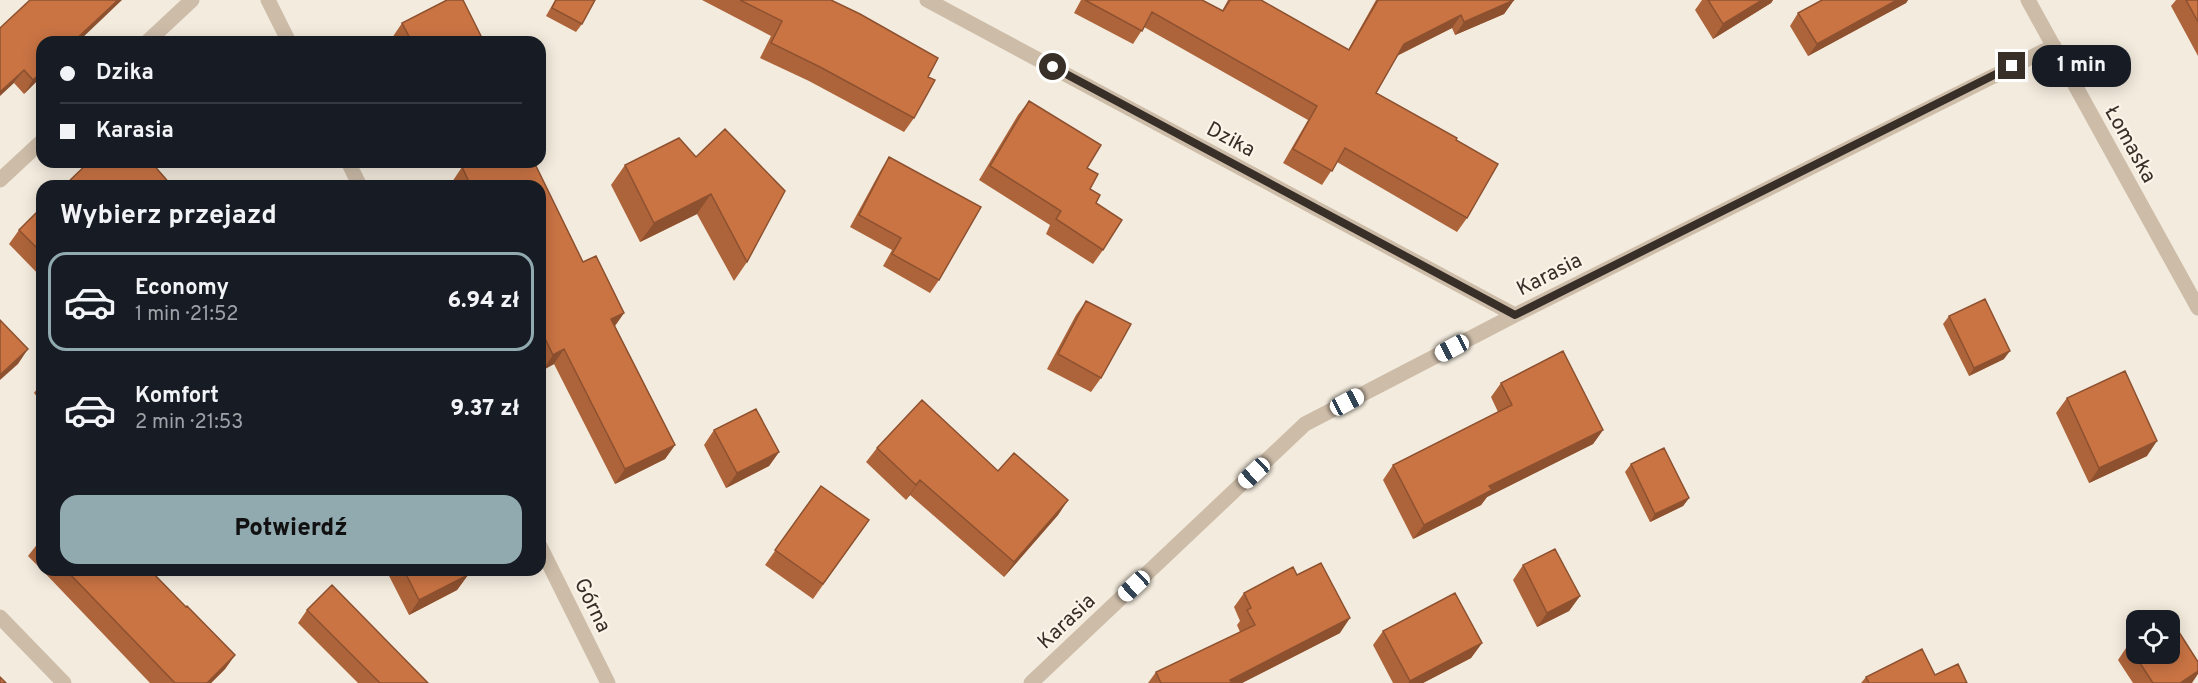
<!DOCTYPE html>
<html lang="pl">
<meta charset="utf-8">
<style>
:root{--surface:#171b24;--page:#20242c;--text:#f1f3f6;--muted:#9ea1a6;--line:#363941;--accent:#91aab0}
body{margin:0;font-family:Overpass,sans-serif;background:var(--page);color:var(--text);height:100vh;display:flex;flex-direction:column;font-size:22px;white-space:nowrap}
*{box-sizing:border-box;margin:0}
p{font-size:20px;color:var(--muted)}
.icon{flex:none;width:33px;height:33px;fill:none;stroke:currentColor;stroke-width:2;stroke-linecap:round;stroke-linejoin:round}
.map{position:relative;flex:1;overflow:hidden}
.sheet{position:absolute;left:36px;top:180px;width:510px;height:396px;display:flex;flex-direction:column;background:var(--surface);border-radius:18px;box-shadow:0 3px 15px #0003}
.sheet>*{flex:none}
.banner{position:absolute;left:36px;top:36px;width:510px;height:132px;border-radius:18px;box-shadow:0 3px 15px #0003;display:grid;align-content:center;height:132px;padding:0 24px;background:var(--surface)}
.tools{position:absolute;left:2126px;top:610px;display:grid;gap:12px}
.tools a{display:grid;place-items:center;width:54px;height:54px;border-radius:12px;background:var(--surface);box-shadow:0 3px 15px #0003;font-size:30px}
.end{position:absolute;width:27px;height:27px;margin:-14px;border:8px solid #382f28;background:#fff;box-shadow:0 0 0 3px #fff}
.from{border-radius:50%}
.bubble{position:absolute;height:42px;border-radius:18px;background:var(--surface);box-shadow:0 3px 15px #0003;font-size:20px;font-weight:800;line-height:42px;text-align:center}
.car{position:absolute;width:18px;height:36px;margin:-18px -9px;border-radius:8px;box-shadow:0 0 4px 2px #0007;background:linear-gradient(#fff 24%,#345 0 40%,#fff 0 76%,#345 0 86%,#fff 0)}
.banner b{display:flex;align-items:center;gap:21px;height:57px;font-size:22px}
.banner b+b{border-top:2px solid var(--line)}
.banner i{width:15px;height:15px;background:var(--text)}
ul{padding:0;list-style:none}
li{display:flex;align-items:center;gap:18px;height:99px;margin:0 12px 9px;padding:0 12px;border:3px solid transparent;border-radius:18px}
li div{flex:1}
li b{display:block;font-size:22px}
li em{font-style:normal;font-weight:800}
li.selected{border-color:var(--accent)}
li>.icon{width:54px;height:54px;stroke-width:1.5}
h2{padding:0 24px;font-size:27px;line-height:72px}
.cta{display:flex;gap:12px;margin-top:auto;padding:12px 24px}
.cta a{flex:1;height:69px;border-radius:18px;background:var(--accent);color:#111;font-size:24px;font-weight:800;line-height:69px;text-align:center}
.map>svg:first-child{display:block}
.lines{fill:none;stroke-linecap:round;stroke-linejoin:round}
.street{stroke:#ccbca8;stroke-width:15}
.wall{fill:#ae643a}
.shaded-wall{fill:#8d5130}
.building{fill:#ca7444;stroke:#8d5130;stroke-width:1.5}
.route{stroke:#382f28;stroke-width:8}
.labels{text-anchor:middle;stroke-width:4.5;stroke-linejoin:round;paint-order:stroke}
.street-label{font-size:21px;fill:#382f28;stroke:#faf4e9}
</style>
<div class="map">
<svg width="2198" height="683" viewBox="0 0 2198 683">
<rect width="100%" height="100%" fill="#f3ebdd"/>
<g class="lines">
<path class="street" d="M 268,0 L 289,42
M 927,0 L 1515,315
M 2028,0 L 2198,308
M 147,42 L 192,0
M 348,162 L 360,186
M 0,180 L 42,141
M 540,546 L 608,683
M 0,617 L 64,683
M 1031,683 L 1305,424 L 1515,315 L 2054,46"/>
</g>
<path class="wall" d="M 555,0 L 595,0 L 582,24 L 576,32 L 546,16 Z
M 702,0 L 831,0 L 928,77 L 914,118 L 904,132 L 809,81 L 760,58 L 771,36 Z
M 1081,0 L 1202,0 L 1222,11 L 1228,0 L 1261,0 L 1348,50 L 1376,0 L 1514,0 L 1504,14 L 1455,35 L 1452,28 L 1397,56 L 1376,93 L 1456,140 L 1467,218 L 1457,232 L 1337,162 L 1322,185 L 1283,163 L 1308,120 L 1144,27 L 1133,44 L 1074,13 Z
M 1702,0 L 1773,0 L 1771,3 L 1713,39 L 1695,10 Z
M 1822,0 L 1908,0 L 1906,3 L 1808,56 L 1790,26 L 1798,13 Z
M 2176,0 L 2198,0 L 2198,56 L 2171,6 Z
M 402,23 L 484,42 L 394,42 L 392,38 Z
M 42,42 L 42,76 L 24,94 L 14,83 Z
M 1029,101 L 1087,168 L 1090,189 L 1096,203 L 1103,250 L 1093,264 L 1046,234 L 1050,225 L 979,180 L 1018,115 Z
M 696,157 L 747,262 L 734,281 L 697,214 L 640,242 L 611,185 L 625,165 Z
M 889,157 L 939,280 L 930,293 L 883,266 L 892,250 L 850,227 L 881,170 Z
M 472,162 L 534,162 L 583,262 L 596,256 L 624,313 L 615,326 L 675,445 L 665,459 L 615,484 L 554,364 L 543,370 L 540,364 L 540,186 L 454,186 L 452,182 L 462,167 Z
M 42,207 L 42,278 L 9,244 L 19,230 Z
M 1086,301 L 1101,378 L 1091,392 L 1047,369 L 1076,315 Z
M 1949,316 L 2004,359 L 1969,376 L 1943,324 Z
M 42,382 L 42,402 L 34,393 Z
M 1501,383 L 1603,430 L 1593,444 L 1487,497 L 1481,505 L 1413,539 L 1383,480 L 1393,465 L 1498,412 L 1491,397 Z
M 2067,398 L 2147,456 L 2089,483 L 2056,413 Z
M 714,430 L 779,452 L 769,466 L 726,488 L 704,445 Z
M 877,448 L 998,471 L 1068,500 L 1058,515 L 1004,577 L 910,495 L 906,500 L 866,462 Z
M 1631,464 L 1689,498 L 1683,506 L 1650,522 L 1625,472 Z
M 821,486 L 869,520 L 813,599 L 765,565 Z
M 42,538 L 42,570 L 28,556 Z
M 1523,565 L 1580,596 L 1569,611 L 1537,627 L 1513,580 Z
M 42,570 L 150,570 L 186,607 L 235,655 L 225,669 L 211,683 L 150,683 Z
M 386,570 L 465,570 L 468,575 L 457,590 L 409,615 Z
M 1297,575 L 1340,633 L 1242,683 L 1148,683 L 1156,672 L 1240,632 L 1237,625 L 1240,621 L 1234,607 L 1244,593 Z
M 307,610 L 428,683 L 358,683 L 298,623 Z
M 1383,631 L 1482,643 L 1471,658 L 1423,683 L 1393,683 L 1373,645 Z
M 2128,645 L 2192,683 L 2133,683 L 2118,660 Z
M 1935,675 L 1967,683 L 1861,683 L 1866,677 Z"/>
<path class="shaded-wall" d="M 118,0 L 122,0 L 78,42 L 73,42 Z
M 1514,0 L 1504,14 L 1455,35 L 1464,22 Z
M 1762,0 L 1773,0 L 1771,3 L 1713,39 L 1723,24 Z
M 1897,0 L 1908,0 L 1906,3 L 1808,56 L 1817,44 Z
M 1461,15 L 1452,28 L 1394,57 L 1404,44 Z
M 24,70 L 14,83 L 0,96 L 0,92 Z
M 42,72 L 42,76 L 24,94 L 33,80 Z
M 711,194 L 697,214 L 640,242 L 654,223 Z
M 624,313 L 614,327 L 611,319 Z
M 28,349 L 18,364 L 0,380 L 0,375 Z
M 564,349 L 554,364 L 543,370 L 553,355 Z
M 2010,351 L 2004,359 L 1969,376 L 1974,368 Z
M 1603,430 L 1593,444 L 1487,497 L 1481,505 L 1413,539 L 1424,525 L 1489,486 Z
M 2157,441 L 2147,456 L 2089,483 L 2099,468 Z
M 675,445 L 665,459 L 615,484 L 625,469 Z
M 779,452 L 769,466 L 726,488 L 737,473 Z
M 920,480 L 910,495 L 906,500 L 916,485 Z
M 1689,498 L 1683,506 L 1650,522 L 1655,514 Z
M 1068,500 L 1058,515 L 1004,577 L 1014,562 Z
M 468,575 L 457,590 L 409,615 L 419,600 Z
M 1580,596 L 1569,611 L 1537,627 L 1547,613 Z
M 1350,618 L 1340,633 L 1242,683 L 1228,683 L 1230,680 Z
M 1482,643 L 1471,658 L 1423,683 L 1408,683 L 1410,681 Z
M 235,655 L 225,669 L 211,683 L 207,683 Z
M 2198,671 L 2198,674 L 2192,683 L 2180,683 Z"/>
<path class="building" d="M 30,0 L 118,0 L 73,42 L 42,42 L 42,72 L 33,80 L 24,70 L 0,92 L 0,28 Z
M 447,0 L 463,0 L 484,42 L 412,42 L 402,23 Z
M 556,0 L 595,0 L 582,24 L 552,8 Z
M 740,0 L 831,0 L 860,14 L 938,58 L 928,77 L 935,80 L 914,118 L 820,67 L 771,43 L 782,21 Z
M 1085,0 L 1202,0 L 1223,11 L 1230,0 L 1261,0 L 1349,50 L 1378,0 L 1514,0 L 1464,22 L 1461,15 L 1404,44 L 1376,93 L 1457,138 L 1456,140 L 1498,164 L 1467,218 L 1345,148 L 1332,171 L 1293,149 L 1317,106 L 1152,12 L 1142,31 Z
M 1708,0 L 1762,0 L 1723,24 Z
M 1822,0 L 1897,0 L 1817,44 L 1798,13 Z
M 2186,0 L 2198,0 L 2198,22 Z
M 1029,101 L 1101,145 L 1087,168 L 1098,174 L 1090,189 L 1100,195 L 1096,203 L 1122,220 L 1103,250 L 1056,219 L 1061,211 L 990,166 Z
M 725,129 L 785,191 L 747,262 L 711,194 L 654,223 L 625,165 L 679,138 L 696,157 Z
M 889,157 L 981,207 L 939,280 L 892,254 L 901,238 L 859,215 Z
M 89,162 L 151,162 L 172,186 L 64,186 Z
M 472,162 L 534,162 L 583,262 L 596,256 L 624,313 L 611,319 L 675,445 L 625,469 L 564,349 L 553,355 L 540,328 L 540,186 L 471,186 L 462,167 Z
M 42,207 L 42,253 L 19,230 Z
M 1985,299 L 2010,351 L 1974,368 L 1949,316 Z
M 1086,301 L 1131,324 L 1101,378 L 1058,354 Z
M 0,320 L 28,349 L 0,375 Z
M 1563,351 L 1603,430 L 1489,486 L 1492,490 L 1424,525 L 1393,465 L 1512,405 L 1501,383 Z
M 2125,371 L 2157,441 L 2099,468 L 2067,398 Z
M 922,400 L 998,471 L 1014,453 L 1068,500 L 1014,562 L 920,480 L 916,485 L 877,448 Z
M 756,409 L 779,452 L 737,473 L 714,430 Z
M 1664,448 L 1689,498 L 1655,514 L 1631,464 Z
M 821,486 L 869,520 L 823,584 L 775,550 Z
M 1555,549 L 1580,596 L 1547,613 L 1523,565 Z
M 1321,563 L 1350,618 L 1230,680 L 1232,683 L 1161,683 L 1156,672 L 1255,625 L 1247,610 L 1251,608 L 1244,593 L 1293,567 L 1297,575 Z
M 66,570 L 150,570 L 186,607 L 187,606 L 235,655 L 207,683 L 175,683 Z
M 404,570 L 465,570 L 468,575 L 419,600 Z
M 332,585 L 428,683 L 380,683 L 307,610 Z
M 1455,593 L 1482,643 L 1410,681 L 1383,631 Z
M 2170,618 L 2198,662 L 2198,671 L 2180,683 L 2153,683 L 2128,645 L 2136,640 L 2136,654 L 2169,654 L 2169,621 L 2165,621 Z
M 1922,649 L 1935,675 L 1958,664 L 1967,683 L 1869,683 L 1866,677 Z
M 0,677 L 6,683 L 0,683 Z"/>
<g class="lines">
<path class="route" d="M 1053,67 L 1515,315 L 2012,66"/>
</g>
<g class="labels">
<g class="street-label">
<text transform="translate(1231 139) rotate(28)" y="7">Dzika</text>
<text transform="translate(2131 144) rotate(61)" y="7">Łomaska</text>
<text transform="translate(1549 274) rotate(-27)" y="7">Karasia</text>
<text transform="translate(593 605) rotate(64)" y="7">Górna</text>
<text transform="translate(1066 621) rotate(-43)" y="7">Karasia</text>
</g>
</g>
</svg>
<div class="tools">
<a><svg class="icon" aria-label="locate" viewBox="0 0 24 24"><circle cx="12" cy="12" r="6"/><path d="M12 2v4M12 18v4M2 12h4M18 12h4"/></svg></a>
</div>
<i class="end from" style="left:1053px;top:67px"></i>
<i class="end" style="left:2012px;top:66px"></i>
<div class="bubble" style="left:2032px;top:45px;width:99px">1 min</div>
<i class="car" style="left:1452px;top:348px;rotate:242deg"></i>
<i class="car" style="left:1347px;top:402px;rotate:62deg"></i>
<i class="car" style="left:1254px;top:473px;rotate:227deg"></i>
<i class="car" style="left:1134px;top:586px;rotate:227deg"></i>
<div class="banner">
<b><i class="from"></i>Dzika</b>
<b><i></i>Karasia</b>
</div>
<section class="sheet">
<h2>Wybierz przejazd</h2>
<ul>
<li class="selected"><svg class="icon" aria-label="car" viewBox="0 0 24 24"><path d="M5 17H2v-5l4-1 3-4h7l3 4 3 1v5h-3M9 17h6M6 11h13"/><circle cx="7" cy="17" r="2"/><circle cx="17" cy="17" r="2"/></svg><div><b>Economy</b><p>1 min · 21:52</p></div><em>6.94 zł</em></li>
<li><svg class="icon" aria-label="car" viewBox="0 0 24 24"><path d="M5 17H2v-5l4-1 3-4h7l3 4 3 1v5h-3M9 17h6M6 11h13"/><circle cx="7" cy="17" r="2"/><circle cx="17" cy="17" r="2"/></svg><div><b>Komfort</b><p>2 min · 21:53</p></div><em>9.37 zł</em></li>
</ul>
<div class="cta"><a>Potwierdź</a></div>
</section>
</div>
